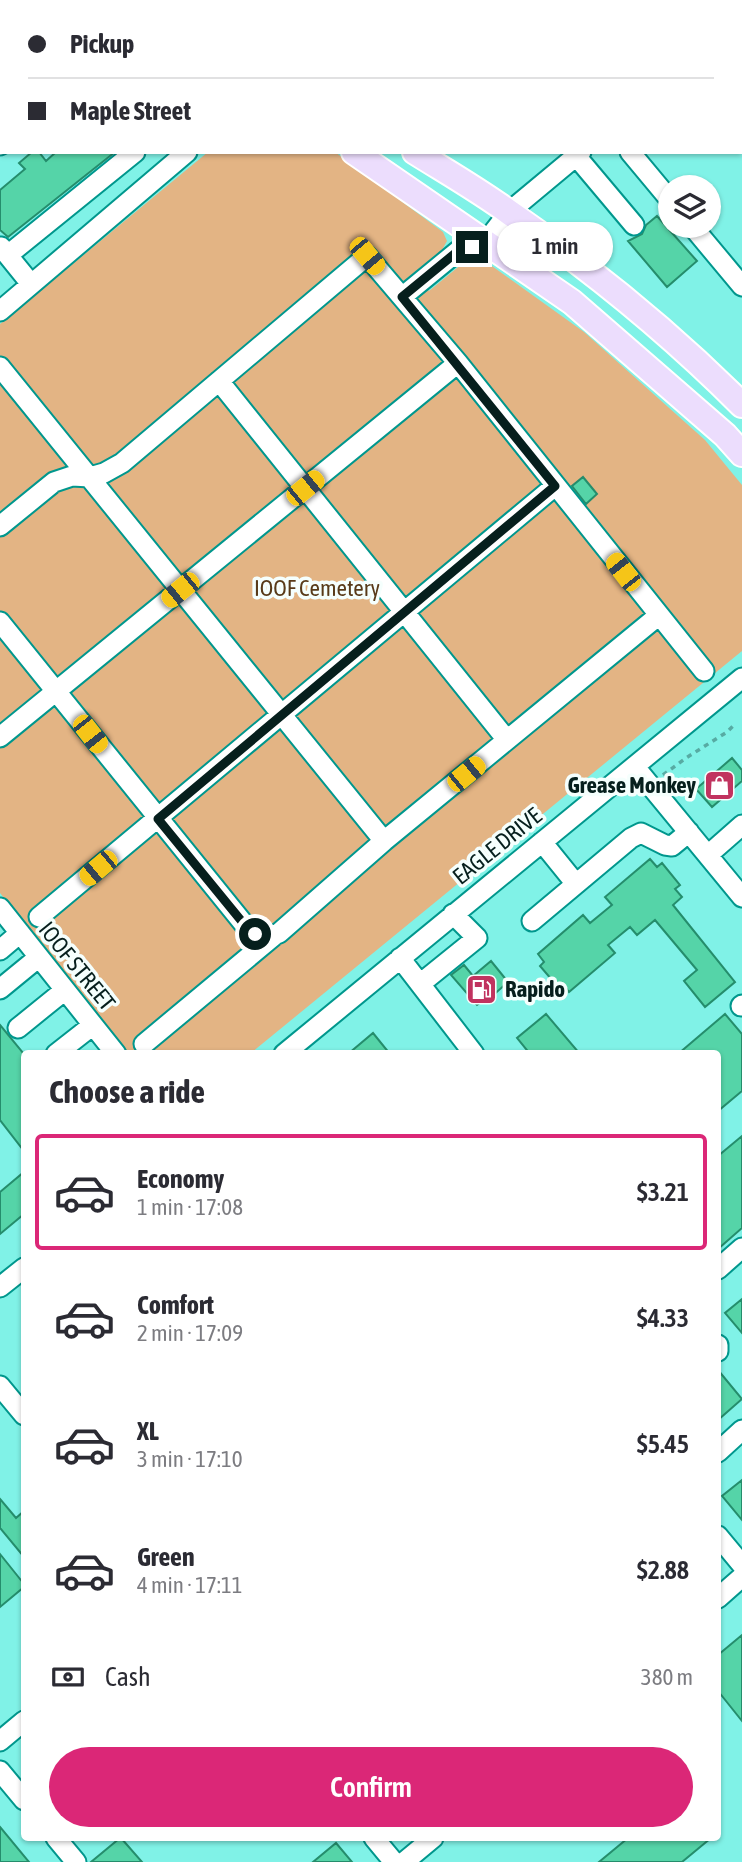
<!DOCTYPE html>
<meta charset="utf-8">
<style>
:root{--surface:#fff;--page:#f2f2f3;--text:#2b2b33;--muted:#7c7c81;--line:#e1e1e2;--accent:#db2777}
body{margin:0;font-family:"Asap Condensed",sans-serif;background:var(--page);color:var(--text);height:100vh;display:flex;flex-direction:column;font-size:26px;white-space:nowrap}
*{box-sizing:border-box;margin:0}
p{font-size:23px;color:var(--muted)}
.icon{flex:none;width:38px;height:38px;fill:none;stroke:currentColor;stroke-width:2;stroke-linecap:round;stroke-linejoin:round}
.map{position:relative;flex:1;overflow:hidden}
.sheet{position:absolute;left:21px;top:1050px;width:700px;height:791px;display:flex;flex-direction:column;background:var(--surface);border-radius:7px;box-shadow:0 2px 5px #0004}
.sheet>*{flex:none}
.hud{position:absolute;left:0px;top:0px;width:742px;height:154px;box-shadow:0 2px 5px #0004;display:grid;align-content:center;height:154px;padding:0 28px;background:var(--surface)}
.tools{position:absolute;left:658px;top:175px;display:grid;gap:14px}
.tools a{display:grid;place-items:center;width:63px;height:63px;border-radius:50%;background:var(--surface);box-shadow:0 2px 5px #0004;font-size:35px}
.end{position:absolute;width:32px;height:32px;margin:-16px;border:9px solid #061f1d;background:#fff;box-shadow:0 0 0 4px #fff}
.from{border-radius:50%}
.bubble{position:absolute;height:49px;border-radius:24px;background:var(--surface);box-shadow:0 2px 5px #0004;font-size:23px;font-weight:600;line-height:49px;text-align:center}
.car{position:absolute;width:21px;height:42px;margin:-21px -10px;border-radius:9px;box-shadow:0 0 5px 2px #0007;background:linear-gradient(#f5c518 24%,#345 0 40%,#f5c518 0 76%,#345 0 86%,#f5c518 0)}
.hud b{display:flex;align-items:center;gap:24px;height:66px;font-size:26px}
.hud b+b{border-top:2px solid var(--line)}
.hud i{width:18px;height:18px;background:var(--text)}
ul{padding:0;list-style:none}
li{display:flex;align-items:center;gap:21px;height:116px;margin:0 14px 10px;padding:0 14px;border:4px solid transparent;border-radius:7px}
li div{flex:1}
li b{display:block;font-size:26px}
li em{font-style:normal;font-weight:600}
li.on{border-color:var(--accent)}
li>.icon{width:63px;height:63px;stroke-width:1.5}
h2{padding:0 28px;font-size:32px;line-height:84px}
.pay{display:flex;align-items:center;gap:18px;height:77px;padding:0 28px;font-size:26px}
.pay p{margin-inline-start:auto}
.cta{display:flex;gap:14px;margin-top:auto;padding:14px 28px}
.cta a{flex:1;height:80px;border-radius:42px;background:var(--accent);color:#fff;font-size:28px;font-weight:600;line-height:80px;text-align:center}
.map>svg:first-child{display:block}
.green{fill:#e3b484}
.building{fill:#55d4a8;stroke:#258d6c;stroke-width:2}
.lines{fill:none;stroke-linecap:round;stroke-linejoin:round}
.minor-casing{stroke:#00978d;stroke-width:23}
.major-casing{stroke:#fff;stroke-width:28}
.path{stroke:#57aba3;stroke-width:3.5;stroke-dasharray:5 5;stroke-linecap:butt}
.minor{stroke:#fff;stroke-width:19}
.major{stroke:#ecddfd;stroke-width:24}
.route{stroke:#061f1d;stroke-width:9}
.labels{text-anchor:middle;stroke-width:7;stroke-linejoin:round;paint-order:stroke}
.park-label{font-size:23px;fill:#583a18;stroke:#f5fffd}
.poi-label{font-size:23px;font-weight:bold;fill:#061f1d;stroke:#f5fffd;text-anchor:end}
.street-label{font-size:23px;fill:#061f1d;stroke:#f5fffd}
</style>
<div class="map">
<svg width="742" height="1862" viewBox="0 0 742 1862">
<rect width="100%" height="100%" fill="#80f2e7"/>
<path class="green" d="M 208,152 L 335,152 L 443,232 L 447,241 L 442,250 L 415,272 L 429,291 L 463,263 L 478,256 L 584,332 L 705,440 L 742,485 L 742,651 L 251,1053 L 129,1053 L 0,893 L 0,324 Z"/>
<path class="building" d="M 32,152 L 39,152 L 46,161 L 56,152 L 115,152 L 8,237 L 0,230 L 0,190 L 25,169 L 19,163 Z
M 657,216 L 697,261 L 667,287 L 628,241 L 642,234 L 646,225 Z
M 583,477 L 597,494 L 586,504 L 572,486 Z
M 732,758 L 742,770 L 742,781 L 712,807 L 696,789 Z
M 650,859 L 657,867 L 662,863 L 680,885 L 675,889 L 682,897 L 673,905 L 735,982 L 705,1007 L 684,981 L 697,970 L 655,920 L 637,935 L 630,927 L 608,945 L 615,953 L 569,992 L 562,983 L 558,987 L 540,966 L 544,962 L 538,954 L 583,915 L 590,923 L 612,905 L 605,897 Z
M 491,961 L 508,982 L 489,999 L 488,997 L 477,1005 L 451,975 L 464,965 L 473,976 Z
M 546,1014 L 580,1054 L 530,1054 L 517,1038 Z
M 725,1014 L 742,1034 L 742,1091 L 718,1111 L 718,1054 L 678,1054 Z
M 0,1025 L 24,1054 L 24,1151 L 0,1120 Z
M 373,1033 L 390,1054 L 348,1054 Z
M 742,1136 L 742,1228 L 718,1249 L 718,1156 Z
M 24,1172 L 24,1214 L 0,1234 L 0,1192 Z
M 742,1299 L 742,1333 L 725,1313 Z
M 718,1370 L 742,1399 L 718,1420 Z
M 742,1480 L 742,1520 L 722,1496 Z
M 0,1499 L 16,1518 L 24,1511 L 24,1557 L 0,1528 Z
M 0,1554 L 24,1584 L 24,1587 L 0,1607 Z
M 742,1635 L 742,1721 L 718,1691 L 718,1655 Z
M 0,1827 L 29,1862 L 0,1862 Z
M 121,1838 L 142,1862 L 91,1862 L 120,1838 Z
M 628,1838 L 711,1838 L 682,1862 L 599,1862 Z
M 336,1843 L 352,1862 L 313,1862 Z"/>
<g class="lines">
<defs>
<path id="minor" d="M 317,0 L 319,2
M 698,0 L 700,2
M 361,2 L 363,0
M 740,23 L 742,21
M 0,145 L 2,144
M 630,152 L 670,200
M 576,156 L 634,225
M 692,226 L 742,286
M 1,247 L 31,284
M 8,255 L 135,152
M 402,297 L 458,251 L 485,243 L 509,212 L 581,152
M 0,311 L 187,152
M 0,367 L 384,841
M 219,381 L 507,740
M 0,526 L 54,482 L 72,476 L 90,477 L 104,473 L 122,463 L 367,256 L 458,363 L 704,671
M 0,622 L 248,929 C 257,937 268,938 279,933 L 384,841 L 658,616
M 0,737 L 458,363
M 635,767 L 742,897
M 542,842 L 576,884
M 708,855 L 742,825
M 0,908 L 116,1054
M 39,917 L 555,486
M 532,921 L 631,838 L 641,833 L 665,845 L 672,846 L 689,832
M 0,950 L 20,933
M 400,958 L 474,1054
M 420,984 L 477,938 L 453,914
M 0,989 L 39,957
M 741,1006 L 742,1005
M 18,1028 L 65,990
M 144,1044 L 275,935
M 56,1054 L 93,1025
M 284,1054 L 742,678
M 718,1269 L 742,1248
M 0,1287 L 24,1268
M 718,1345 L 718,1351
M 0,1386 L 24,1415
M 718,1452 L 742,1430
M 718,1536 L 742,1565
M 718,1598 L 742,1577
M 0,1741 L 24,1721
M 0,1771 L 24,1800
M 56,1838 L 76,1862
M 374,1838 L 394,1862
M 404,1862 L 433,1838"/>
<path id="major" d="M 180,0 L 182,2
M 231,0 L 233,2
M 354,152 L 572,302 L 725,435 L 742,454
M 415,152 C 447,172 480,191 510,213 C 593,270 671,334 742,405"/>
</defs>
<use href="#minor" class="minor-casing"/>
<use href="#major" class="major-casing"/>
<path class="path" d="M 663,775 L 686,758 L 727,732 L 733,726"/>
<use href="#minor" class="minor"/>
<use href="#major" class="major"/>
</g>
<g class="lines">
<path class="route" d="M 255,934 L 248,929 L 158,819 L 555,486 L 402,297 L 458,251 L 472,247"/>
</g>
<defs>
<symbol id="shop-square" viewBox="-11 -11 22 22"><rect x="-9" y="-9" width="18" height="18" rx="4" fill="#c1335f" stroke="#f5fffd"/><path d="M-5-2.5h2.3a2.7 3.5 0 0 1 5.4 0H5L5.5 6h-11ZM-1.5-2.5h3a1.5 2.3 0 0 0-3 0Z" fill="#fff"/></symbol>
<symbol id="fuel-square" viewBox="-11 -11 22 22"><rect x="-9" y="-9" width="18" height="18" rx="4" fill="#c1335f" stroke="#f5fffd"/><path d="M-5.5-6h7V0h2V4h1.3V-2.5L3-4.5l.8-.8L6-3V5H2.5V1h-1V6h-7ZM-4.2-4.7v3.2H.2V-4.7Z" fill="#fff"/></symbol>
</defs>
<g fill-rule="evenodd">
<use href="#shop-square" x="702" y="768" width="35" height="35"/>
<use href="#fuel-square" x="464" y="972" width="35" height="35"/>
</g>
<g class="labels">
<g class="park-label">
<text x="317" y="596">IOOF Cemetery</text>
</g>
<g class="poi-label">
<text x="696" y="793">Grease Monkey</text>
<text x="505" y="997" text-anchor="start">Rapido</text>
</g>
<g class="street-label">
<text transform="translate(497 846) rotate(-39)" y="8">EAGLE DRIVE</text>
<text transform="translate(77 966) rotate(51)" y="8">IOOF STREET</text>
</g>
</g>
</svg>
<div class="tools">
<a><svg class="icon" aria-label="layers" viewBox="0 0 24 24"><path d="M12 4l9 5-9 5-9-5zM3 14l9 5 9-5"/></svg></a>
</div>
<i class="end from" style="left:255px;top:934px"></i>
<i class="end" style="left:472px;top:247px"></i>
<div class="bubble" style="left:497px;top:222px;width:116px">1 min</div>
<i class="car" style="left:367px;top:256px;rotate:140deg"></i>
<i class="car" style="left:305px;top:488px;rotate:51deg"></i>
<i class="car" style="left:623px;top:572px;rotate:322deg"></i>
<i class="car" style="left:180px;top:590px;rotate:231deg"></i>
<i class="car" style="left:90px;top:734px;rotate:142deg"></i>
<i class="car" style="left:466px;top:774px;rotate:51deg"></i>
<i class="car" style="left:98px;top:868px;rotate:230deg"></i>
<div class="hud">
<b><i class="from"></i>Pickup</b>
<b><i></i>Maple Street</b>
</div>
<section class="sheet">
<h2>Choose a ride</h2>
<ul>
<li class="on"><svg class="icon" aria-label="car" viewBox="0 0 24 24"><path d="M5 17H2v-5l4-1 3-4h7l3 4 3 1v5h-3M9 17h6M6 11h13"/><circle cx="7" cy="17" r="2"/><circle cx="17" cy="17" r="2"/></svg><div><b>Economy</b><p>1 min · 17:08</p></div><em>$3.21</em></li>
<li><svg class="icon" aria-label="car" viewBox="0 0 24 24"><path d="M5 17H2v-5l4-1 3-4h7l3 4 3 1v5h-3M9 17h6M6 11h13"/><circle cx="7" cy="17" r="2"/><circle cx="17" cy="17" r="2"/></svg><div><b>Comfort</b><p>2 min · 17:09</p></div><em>$4.33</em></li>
<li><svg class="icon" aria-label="car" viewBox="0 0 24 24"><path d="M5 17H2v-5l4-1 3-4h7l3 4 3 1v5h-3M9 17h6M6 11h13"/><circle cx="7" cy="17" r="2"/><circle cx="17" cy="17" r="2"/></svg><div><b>XL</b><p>3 min · 17:10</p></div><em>$5.45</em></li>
<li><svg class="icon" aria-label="car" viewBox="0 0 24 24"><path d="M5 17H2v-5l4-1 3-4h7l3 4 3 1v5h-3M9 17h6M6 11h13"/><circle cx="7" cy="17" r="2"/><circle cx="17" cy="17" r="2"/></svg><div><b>Green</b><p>4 min · 17:11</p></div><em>$2.88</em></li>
</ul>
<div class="pay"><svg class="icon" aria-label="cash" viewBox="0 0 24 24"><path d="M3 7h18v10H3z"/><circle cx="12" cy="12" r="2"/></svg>Cash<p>380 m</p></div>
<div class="cta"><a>Confirm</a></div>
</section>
</div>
